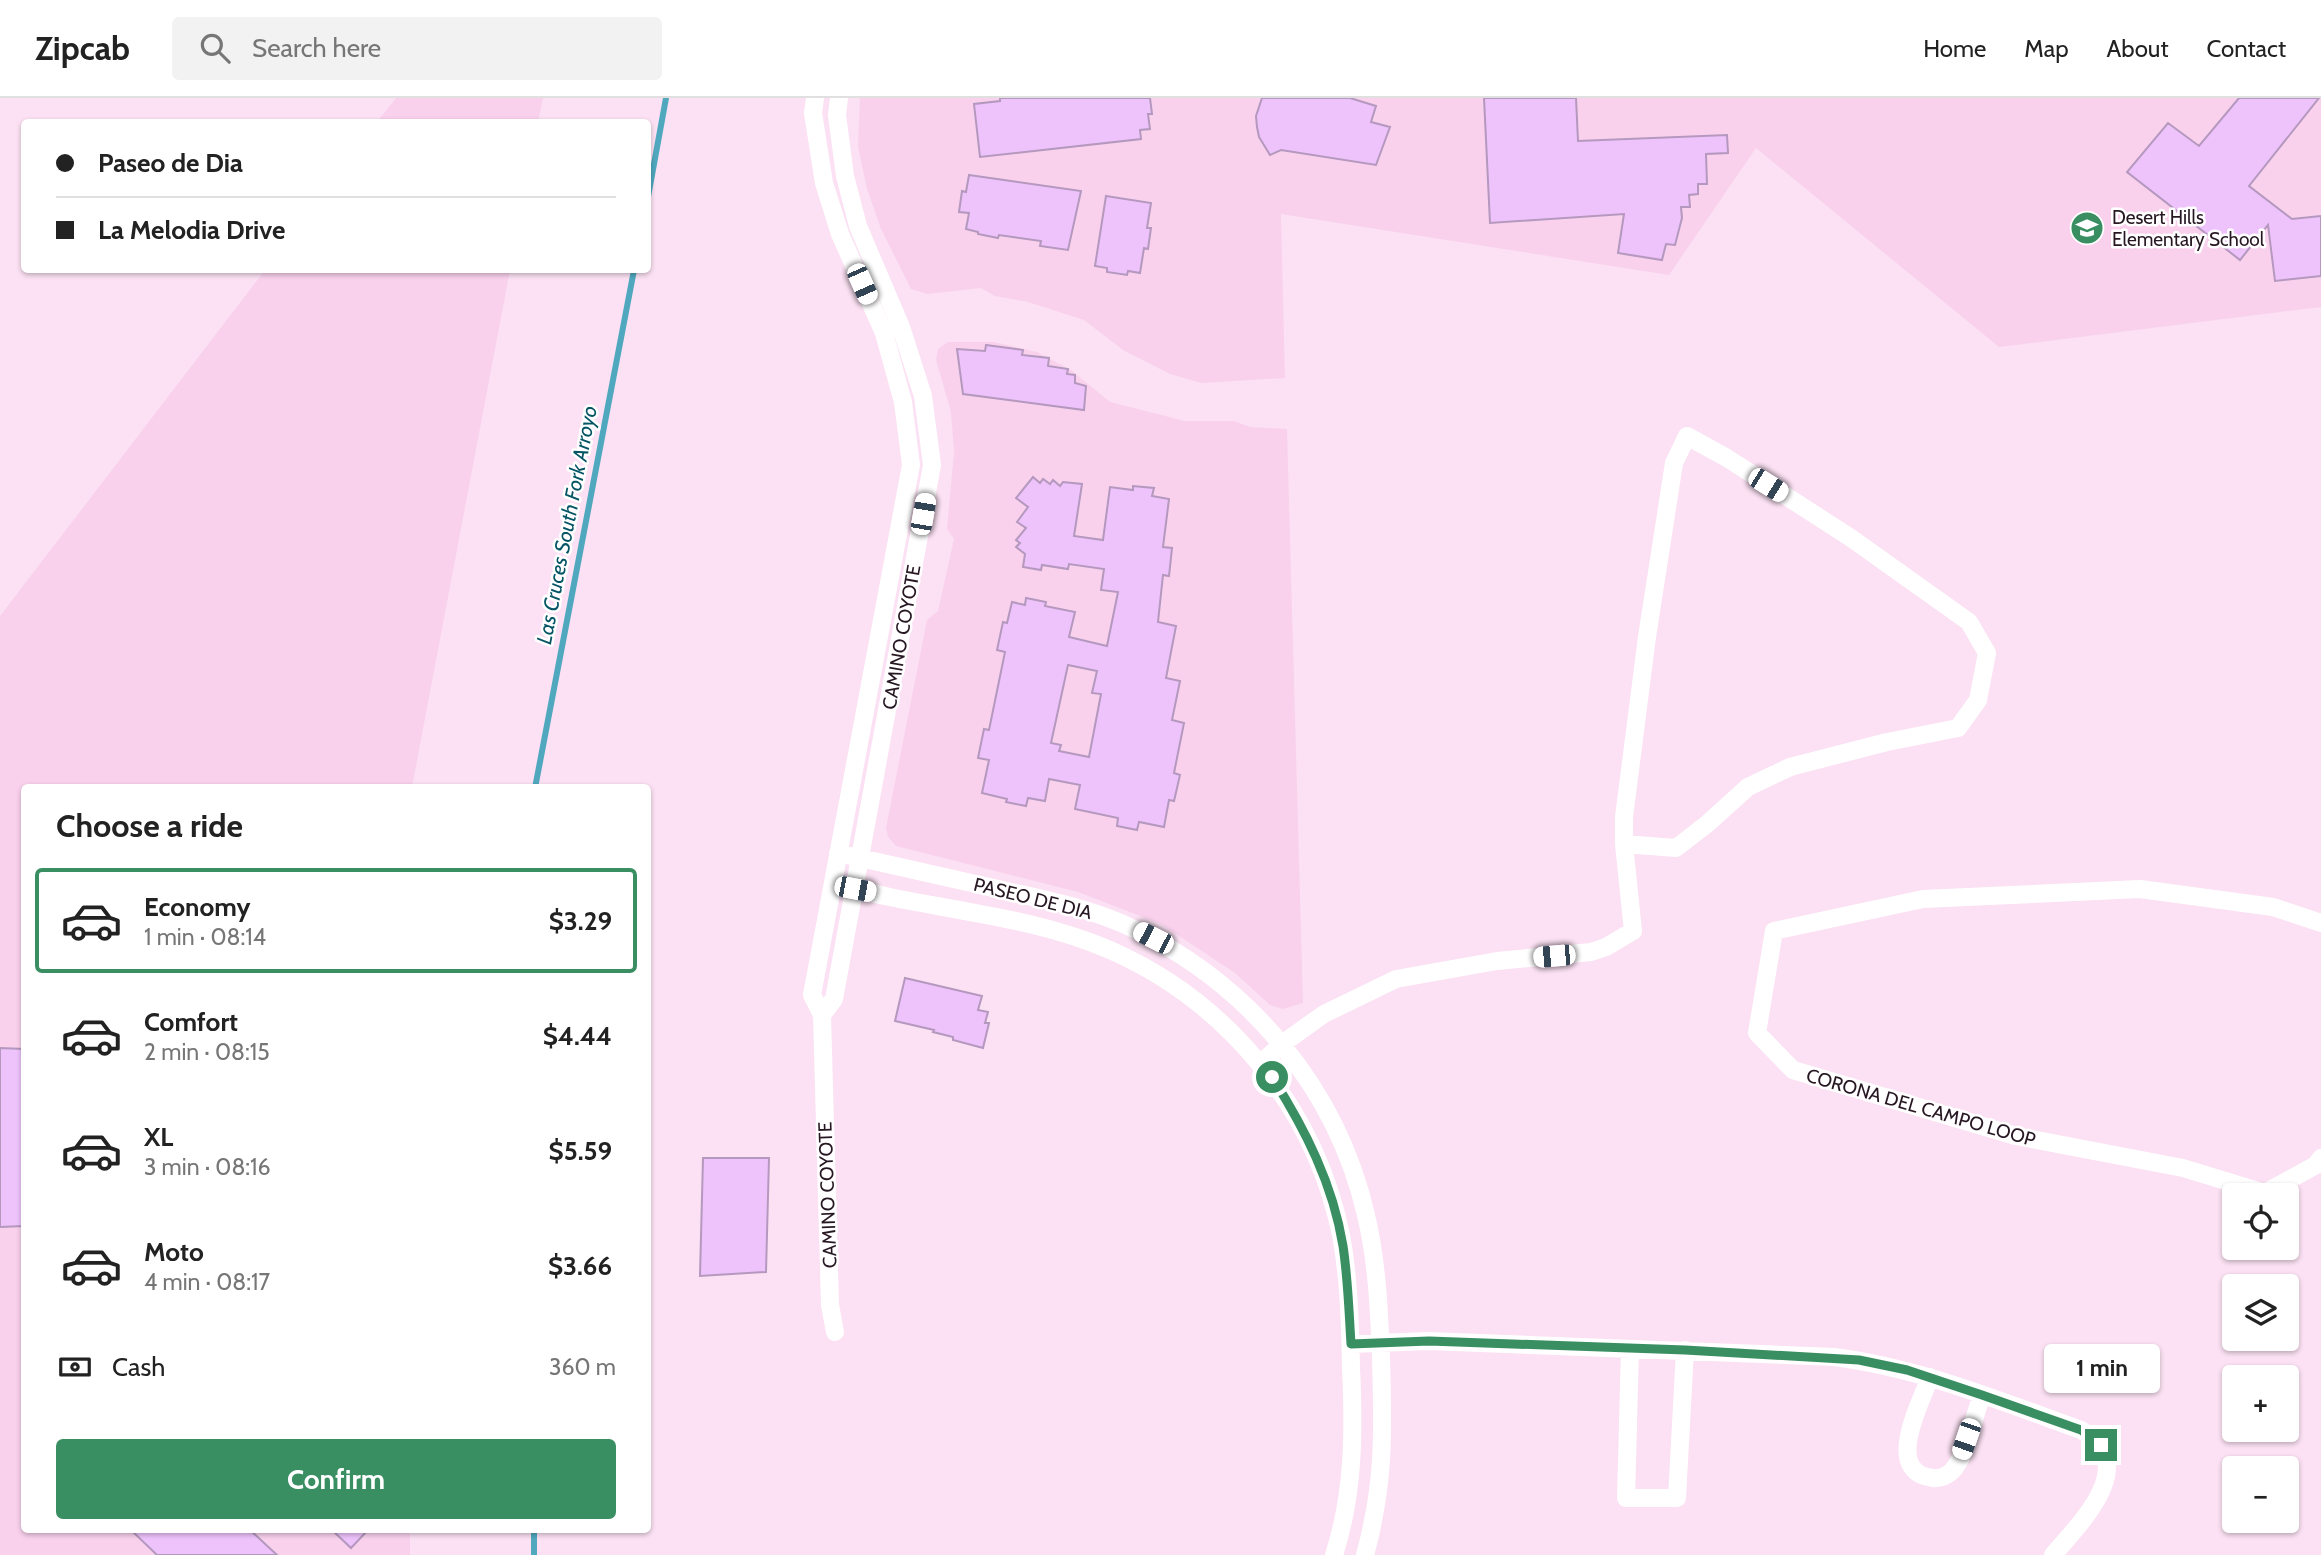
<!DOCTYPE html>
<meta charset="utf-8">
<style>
:root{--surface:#fff;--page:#f2f2f2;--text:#222;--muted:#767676;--line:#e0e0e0;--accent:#398f62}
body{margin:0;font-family:Cabin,sans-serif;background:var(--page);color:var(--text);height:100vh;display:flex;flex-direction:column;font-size:26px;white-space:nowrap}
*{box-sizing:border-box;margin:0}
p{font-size:23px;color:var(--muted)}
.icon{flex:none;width:38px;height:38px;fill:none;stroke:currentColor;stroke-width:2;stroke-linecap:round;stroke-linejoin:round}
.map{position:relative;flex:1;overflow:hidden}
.drawer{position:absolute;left:21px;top:686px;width:630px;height:749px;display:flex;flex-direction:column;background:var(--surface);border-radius:7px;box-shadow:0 2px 5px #0004}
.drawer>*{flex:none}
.top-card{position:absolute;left:21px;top:21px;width:630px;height:154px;border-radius:7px;box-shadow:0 2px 5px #0004;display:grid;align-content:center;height:154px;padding:0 35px;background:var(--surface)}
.fabs{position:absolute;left:2222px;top:1085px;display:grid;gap:14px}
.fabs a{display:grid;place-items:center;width:77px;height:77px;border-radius:7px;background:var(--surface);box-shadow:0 2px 5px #0004;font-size:35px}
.end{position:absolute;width:32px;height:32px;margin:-16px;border:9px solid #398f62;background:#fff;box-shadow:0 0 0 4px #fff}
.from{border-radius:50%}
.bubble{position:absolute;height:49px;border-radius:7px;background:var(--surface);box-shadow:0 2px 5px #0004;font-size:23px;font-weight:700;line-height:49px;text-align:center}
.car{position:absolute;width:21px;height:42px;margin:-21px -10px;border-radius:9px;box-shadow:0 0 5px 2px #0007;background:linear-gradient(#fff 24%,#345 0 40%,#fff 0 76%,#345 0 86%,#fff 0)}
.top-card b{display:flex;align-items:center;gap:24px;height:66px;font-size:26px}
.top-card b+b{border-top:2px solid var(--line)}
.top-card i{width:18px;height:18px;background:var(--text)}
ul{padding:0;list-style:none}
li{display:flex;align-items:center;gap:21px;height:105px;margin:0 14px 10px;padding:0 21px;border:4px solid transparent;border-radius:7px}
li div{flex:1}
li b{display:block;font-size:26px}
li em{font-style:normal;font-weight:700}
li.current{border-color:var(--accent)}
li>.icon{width:63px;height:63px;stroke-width:1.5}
h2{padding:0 35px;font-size:32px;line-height:84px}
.pay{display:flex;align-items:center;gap:18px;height:77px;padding:0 35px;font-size:26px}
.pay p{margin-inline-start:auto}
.primary-button{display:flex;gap:14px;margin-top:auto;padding:14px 35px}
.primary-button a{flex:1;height:80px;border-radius:7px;background:var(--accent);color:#fff;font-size:28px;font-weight:700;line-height:80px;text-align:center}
header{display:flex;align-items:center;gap:42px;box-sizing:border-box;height:98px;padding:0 35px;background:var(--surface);border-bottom:2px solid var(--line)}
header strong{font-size:33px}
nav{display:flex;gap:38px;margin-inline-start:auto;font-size:24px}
.search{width:490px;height:63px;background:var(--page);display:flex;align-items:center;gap:18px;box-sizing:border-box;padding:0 24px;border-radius:7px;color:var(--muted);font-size:26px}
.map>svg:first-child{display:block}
.built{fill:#f9d1ed}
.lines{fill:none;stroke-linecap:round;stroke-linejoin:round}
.stream{stroke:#50a8bf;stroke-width:6}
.building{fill:#eec3fc;stroke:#b498be;stroke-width:2;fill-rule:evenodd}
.minor{stroke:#fff;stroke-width:18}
.route{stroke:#398f62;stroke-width:9}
.labels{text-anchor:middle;stroke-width:5;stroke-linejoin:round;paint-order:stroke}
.poi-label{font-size:19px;fill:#261722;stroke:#fff;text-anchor:start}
.street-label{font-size:19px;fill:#261722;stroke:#fff}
.water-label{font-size:21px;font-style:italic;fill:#065565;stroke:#fff}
</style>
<header>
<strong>Zipcab</strong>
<div class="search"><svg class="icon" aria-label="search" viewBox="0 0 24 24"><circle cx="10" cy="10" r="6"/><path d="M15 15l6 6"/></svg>Search here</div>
<nav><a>Home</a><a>Map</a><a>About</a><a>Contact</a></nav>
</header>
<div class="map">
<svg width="2321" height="1457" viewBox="0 0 2321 1457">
<rect width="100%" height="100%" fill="#fbe1f3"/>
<path class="built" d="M 396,0 L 543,0 L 538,24 L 377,24 Z
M 860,0 L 2321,0 L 2321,209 L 1999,249 L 1756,50 L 1669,177 L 1281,116 L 1285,280 L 1201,285 L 1170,276 L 1123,252 L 1084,222 L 1028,204 L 995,198 L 981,190 L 927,196 L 911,191 L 881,131 L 867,91 L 858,49 Z
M 265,172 L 510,172 L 412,689 L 24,690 L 24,1432 L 410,1432 L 410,1457 L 0,1457 L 0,518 Z
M 948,244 L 994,244 L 1037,254 L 1071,272 L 1110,304 L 1185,323 L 1234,323 L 1250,329 L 1287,331 L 1303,905 L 1283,911 L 1270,907 L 1235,875 L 1161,826 L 1078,794 L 896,748 L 888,739 L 886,730 L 927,522 L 938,513 L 954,441 L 947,431 L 954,354 L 951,314 L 936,262 L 938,251 Z"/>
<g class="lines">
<path class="stream" d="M 648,99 L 666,0
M 535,690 L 634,172
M 534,1432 L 534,1457"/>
</g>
<path class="building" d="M 1000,0 L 1150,0 L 1152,16 L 1148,16 L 1150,31 L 1140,32 L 1141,41 L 980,59 L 974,6 L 1000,3 Z
M 1262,0 L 1350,0 L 1376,8 L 1371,24 L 1390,29 L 1376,67 L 1281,52 L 1270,57 L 1259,39 L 1257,29 L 1256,18 Z
M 1484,0 L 1576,0 L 1578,43 L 1727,37 L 1728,55 L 1706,56 L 1707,86 L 1698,86 L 1698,96 L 1689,97 L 1690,109 L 1681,109 L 1682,120 L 1675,147 L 1666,146 L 1662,162 L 1618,155 L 1624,116 L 1490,125 Z
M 2239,0 L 2319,0 L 2249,88 L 2292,121 L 2321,118 L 2321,178 L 2275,183 L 2268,127 L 2240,162 L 2127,74 L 2168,25 L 2199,48 Z
M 969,77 L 1081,93 L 1068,152 L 1040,148 L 1041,143 L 999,137 L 998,140 L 978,136 L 978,134 L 966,131 L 969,115 L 959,114 L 962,93 L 966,94 Z
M 1106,98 L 1151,105 L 1147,130 L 1151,130 L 1148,151 L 1144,150 L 1140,175 L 1128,173 L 1127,177 L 1107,174 L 1107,170 L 1095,168 Z
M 986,247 L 1023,252 L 1022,257 L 1049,260 L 1048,268 L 1068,271 L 1067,276 L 1075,277 L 1075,285 L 1086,288 L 1084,312 L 963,296 L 957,251 L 985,253 Z
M 1033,379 L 1040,385 L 1043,381 L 1050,386 L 1053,382 L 1060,388 L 1063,384 L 1082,386 L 1074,438 L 1103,442 L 1110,389 L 1133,392 L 1133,388 L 1154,390 L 1152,398 L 1169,401 L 1163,449 L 1172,450 L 1169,478 L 1163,477 L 1158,524 L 1176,528 L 1166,580 L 1180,583 L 1172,622 L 1184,625 L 1174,675 L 1180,677 L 1174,703 L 1169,702 L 1164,729 L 1139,724 L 1137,732 L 1117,728 L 1118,720 L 1075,711 L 1080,687 L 1049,681 L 1045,703 L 1028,700 L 1026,708 L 1006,704 L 1007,701 L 982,695 L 989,662 L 978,660 L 984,631 L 989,632 L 1005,554 L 997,552 L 1003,524 L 1007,525 L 1012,504 L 1025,507 L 1026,500 L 1046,504 L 1045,508 L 1075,514 L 1069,539 L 1107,548 L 1118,494 L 1101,492 L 1104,471 L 1069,466 L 1068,471 L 1042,467 L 1041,472 L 1023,469 L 1025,456 L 1016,449 L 1020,445 L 1016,442 L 1026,430 L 1017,424 L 1028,409 L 1016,400 ZM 1068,567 L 1097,573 L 1092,595 L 1101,596 L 1089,659 L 1059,653 L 1061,647 L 1051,645 Z
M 905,880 L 982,898 L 978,912 L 988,914 L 985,925 L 989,925 L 983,950 L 953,942 L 953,939 L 933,934 L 934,932 L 895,923 Z
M 0,950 L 24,951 L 24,1128 L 0,1129 Z
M 703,1060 L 769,1060 L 766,1174 L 700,1178 Z
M 131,1432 L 250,1432 L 277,1457 L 157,1457 Z
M 332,1432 L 368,1432 L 351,1450 Z"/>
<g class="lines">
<path class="minor" d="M 815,0 L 813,15 L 824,85 L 840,136 L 884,235 L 903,304 L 911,367 L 812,897 L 822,917 L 830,1207 L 835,1234
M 838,755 C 892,767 945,779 998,791 C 1045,802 1091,810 1134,831 C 1250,887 1337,991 1366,1117 C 1377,1163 1379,1211 1381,1258 C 1383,1332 1385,1384 1365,1457
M 833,785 C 924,812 1023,814 1110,852 C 1228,904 1315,1010 1341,1137 C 1349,1180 1350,1225 1351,1269 C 1354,1333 1354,1395 1334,1457
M 2321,825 L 2273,809 L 2140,791 L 1923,801 L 1774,833 L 1757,935 L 1793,972 L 2016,1038 L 2183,1070 L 2265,1095 L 2316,1067 L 2321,1060
M 822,917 L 834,901 L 932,367 L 923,298 L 901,229 L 858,128 L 845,78 L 837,17 L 839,0
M 1261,965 L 1282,946 L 1324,916 L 1396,881 L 1497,863 L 1591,854 L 1606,849 L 1633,833 L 1624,746 L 1624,719 L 1647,539 L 1674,365 L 1687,338 L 1727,360 L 1851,440 L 1969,524 L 1987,555 L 1978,602 L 1958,630 L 1887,644 L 1790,669 L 1748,689 L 1707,726 L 1676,750 L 1624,746
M 1351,1246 L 1429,1243 L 1834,1259 C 1920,1270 2000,1303 2081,1332 C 2141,1366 2082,1423 2053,1457
M 1630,1251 L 1626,1400 L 1677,1400 L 1685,1252
M 1930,1279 C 1920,1307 1883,1374 1933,1380 C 1942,1381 1951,1376 1956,1368 C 1968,1350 1974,1318 1982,1297"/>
</g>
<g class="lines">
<path class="route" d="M 1272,979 C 1305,1031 1333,1086 1343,1148 C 1348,1181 1349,1214 1351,1246 L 1429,1243 L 1685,1252 L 1859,1262 L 1907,1272 L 1982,1297 L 2081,1332 L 2101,1347"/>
</g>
<defs>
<symbol id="school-disc" viewBox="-11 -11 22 22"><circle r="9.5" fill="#398f62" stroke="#fff"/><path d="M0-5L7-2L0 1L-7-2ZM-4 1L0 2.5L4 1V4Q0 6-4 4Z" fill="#fff"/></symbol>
</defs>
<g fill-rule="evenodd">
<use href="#school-disc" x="2068" y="111" width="38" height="38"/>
</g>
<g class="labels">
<g class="poi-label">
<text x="2112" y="126">Desert Hills<tspan x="2112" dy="22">Elementary School</tspan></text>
</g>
<g class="street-label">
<text transform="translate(901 539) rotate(-80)" y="7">CAMINO COYOTE</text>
<text transform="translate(1033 800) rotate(14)" y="7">PASEO DE DIA</text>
<text transform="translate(1921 1009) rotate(16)" y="7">CORONA DEL CAMPO LOOP</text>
<text transform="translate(827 1097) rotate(-92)" y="7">CAMINO COYOTE</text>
</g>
<g class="water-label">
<text transform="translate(567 427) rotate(-79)" y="7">Las Cruces South Fork Arroyo</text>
</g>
</g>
</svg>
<div class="fabs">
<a><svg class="icon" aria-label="locate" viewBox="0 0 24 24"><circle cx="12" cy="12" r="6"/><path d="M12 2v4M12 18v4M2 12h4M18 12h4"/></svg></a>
<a><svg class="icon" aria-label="layers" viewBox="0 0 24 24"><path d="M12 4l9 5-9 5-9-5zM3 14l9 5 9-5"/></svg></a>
<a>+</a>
<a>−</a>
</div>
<i class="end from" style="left:1272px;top:979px"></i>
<i class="end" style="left:2101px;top:1347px"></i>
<div class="bubble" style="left:2044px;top:1246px;width:116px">1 min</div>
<i class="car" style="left:862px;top:186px;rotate:156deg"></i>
<i class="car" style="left:1768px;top:387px;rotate:122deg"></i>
<i class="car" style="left:923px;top:416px;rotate:10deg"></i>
<i class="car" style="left:855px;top:791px;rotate:101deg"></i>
<i class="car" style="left:1153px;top:840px;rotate:297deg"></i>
<i class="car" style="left:1554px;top:858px;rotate:265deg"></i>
<i class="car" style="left:1966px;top:1341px;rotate:199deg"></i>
<div class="top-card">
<b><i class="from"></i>Paseo de Dia</b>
<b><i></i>La Melodia Drive</b>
</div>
<section class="drawer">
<h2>Choose a ride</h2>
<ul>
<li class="current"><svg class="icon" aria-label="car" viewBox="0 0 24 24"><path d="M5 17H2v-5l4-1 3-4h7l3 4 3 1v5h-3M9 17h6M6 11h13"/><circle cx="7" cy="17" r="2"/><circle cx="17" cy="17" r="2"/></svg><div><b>Economy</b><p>1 min · 08:14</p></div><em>$3.29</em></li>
<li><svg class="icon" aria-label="car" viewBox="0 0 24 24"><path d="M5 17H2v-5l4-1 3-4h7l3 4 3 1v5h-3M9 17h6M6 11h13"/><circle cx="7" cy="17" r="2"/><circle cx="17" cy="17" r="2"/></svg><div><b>Comfort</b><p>2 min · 08:15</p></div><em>$4.44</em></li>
<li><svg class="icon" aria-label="car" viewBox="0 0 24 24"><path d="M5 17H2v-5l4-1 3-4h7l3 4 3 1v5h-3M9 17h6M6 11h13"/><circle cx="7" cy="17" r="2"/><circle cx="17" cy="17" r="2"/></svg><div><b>XL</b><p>3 min · 08:16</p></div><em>$5.59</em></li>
<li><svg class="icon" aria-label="car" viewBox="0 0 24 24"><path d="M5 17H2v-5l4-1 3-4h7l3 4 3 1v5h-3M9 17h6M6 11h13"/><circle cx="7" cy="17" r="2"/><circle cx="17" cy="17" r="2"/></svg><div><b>Moto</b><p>4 min · 08:17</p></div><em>$3.66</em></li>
</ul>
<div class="pay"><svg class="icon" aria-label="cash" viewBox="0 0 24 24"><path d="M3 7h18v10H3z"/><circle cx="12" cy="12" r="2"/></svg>Cash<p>360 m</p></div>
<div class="primary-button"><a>Confirm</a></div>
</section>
</div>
